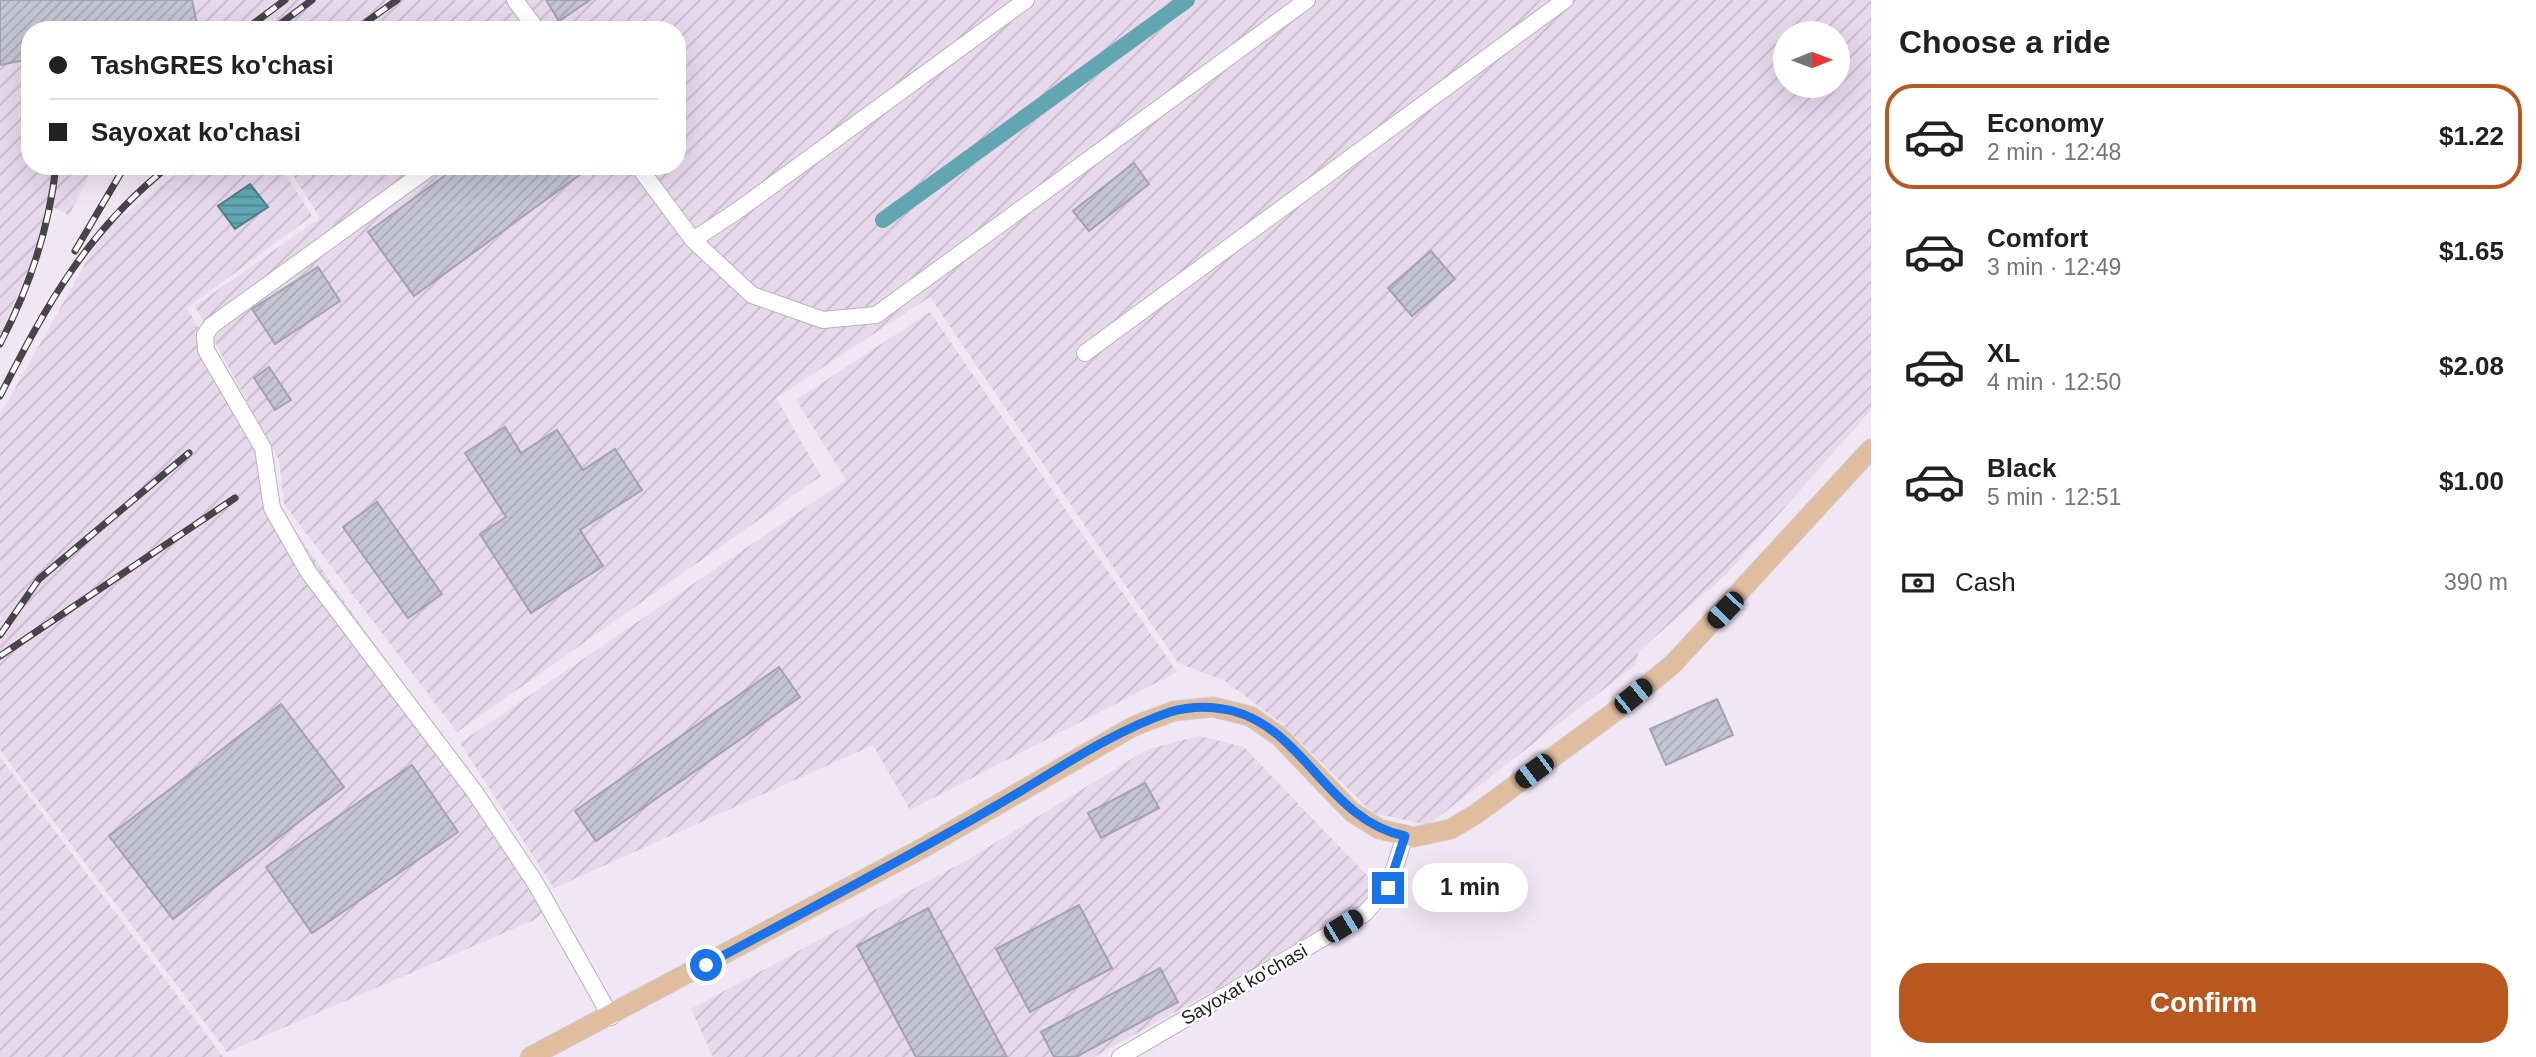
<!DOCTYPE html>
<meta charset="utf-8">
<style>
:root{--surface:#fff;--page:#f2f2f2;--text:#202124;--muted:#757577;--line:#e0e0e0;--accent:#b9571e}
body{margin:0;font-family:Helvetica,sans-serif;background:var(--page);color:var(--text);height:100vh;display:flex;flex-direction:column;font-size:26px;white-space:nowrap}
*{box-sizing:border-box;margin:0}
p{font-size:23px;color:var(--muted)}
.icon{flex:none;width:38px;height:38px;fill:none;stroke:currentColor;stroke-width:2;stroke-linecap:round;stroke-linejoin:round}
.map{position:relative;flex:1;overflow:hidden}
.sheet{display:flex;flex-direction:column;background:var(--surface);width:665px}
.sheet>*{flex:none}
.guide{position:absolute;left:21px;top:21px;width:665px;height:154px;border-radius:28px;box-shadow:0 7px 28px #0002;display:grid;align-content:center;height:154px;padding:0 28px;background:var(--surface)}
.needle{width:46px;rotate:89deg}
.fabs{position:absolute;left:1773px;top:21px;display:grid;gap:14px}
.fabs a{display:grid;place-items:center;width:77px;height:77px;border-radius:50%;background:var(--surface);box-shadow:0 7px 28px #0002;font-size:35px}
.end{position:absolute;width:32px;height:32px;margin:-16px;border:9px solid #1a73e8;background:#fff;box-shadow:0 0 0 4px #fff}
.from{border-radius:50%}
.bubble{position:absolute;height:49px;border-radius:24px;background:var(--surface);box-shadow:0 7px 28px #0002;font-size:23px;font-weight:700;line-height:49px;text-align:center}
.car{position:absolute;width:21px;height:42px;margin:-21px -10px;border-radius:9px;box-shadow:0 0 5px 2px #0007;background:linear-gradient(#222 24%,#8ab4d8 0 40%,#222 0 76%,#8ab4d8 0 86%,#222 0)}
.guide b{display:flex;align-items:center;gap:24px;height:66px;font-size:26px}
.guide b+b{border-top:2px solid var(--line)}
.guide i{width:18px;height:18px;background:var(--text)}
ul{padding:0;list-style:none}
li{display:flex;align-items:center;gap:21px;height:105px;margin:0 14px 10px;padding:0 14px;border:4px solid transparent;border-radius:28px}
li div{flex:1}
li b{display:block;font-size:26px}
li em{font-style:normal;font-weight:700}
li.selected{border-color:var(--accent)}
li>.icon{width:63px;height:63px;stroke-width:1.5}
h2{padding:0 28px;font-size:32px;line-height:84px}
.pay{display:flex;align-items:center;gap:18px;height:77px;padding:0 28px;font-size:26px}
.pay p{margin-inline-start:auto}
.primary-button{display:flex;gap:14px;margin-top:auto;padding:14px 28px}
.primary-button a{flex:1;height:80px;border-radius:28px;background:var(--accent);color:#fff;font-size:28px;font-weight:700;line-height:80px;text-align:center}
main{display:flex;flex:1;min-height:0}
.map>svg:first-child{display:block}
.industrial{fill:url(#industrial-furrows);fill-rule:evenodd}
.water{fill:url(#water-rules);stroke:#4e7d86;stroke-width:2}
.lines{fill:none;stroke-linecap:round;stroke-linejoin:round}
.canal{stroke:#61a6b1;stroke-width:16}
.building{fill:url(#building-hatch);stroke:#a3a2b1;stroke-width:2}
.minor-casing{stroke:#baafbc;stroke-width:18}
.major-casing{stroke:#cecdce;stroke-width:21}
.minor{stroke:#fff;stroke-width:16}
.major{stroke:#e1bda0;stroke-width:19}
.rail-casing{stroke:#49434a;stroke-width:7}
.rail{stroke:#fff;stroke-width:4.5;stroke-dasharray:13;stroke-linecap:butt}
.route{stroke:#1a73e8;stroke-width:9}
.labels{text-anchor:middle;stroke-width:5;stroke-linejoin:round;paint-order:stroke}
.street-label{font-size:19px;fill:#201c21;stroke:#fff}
</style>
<main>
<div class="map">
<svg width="1871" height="1057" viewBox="0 0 1871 1057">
<defs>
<pattern id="industrial-furrows" width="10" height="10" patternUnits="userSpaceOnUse" patternTransform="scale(1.75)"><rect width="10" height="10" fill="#e8d8ec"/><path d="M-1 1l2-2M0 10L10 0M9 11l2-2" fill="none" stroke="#c7b9ca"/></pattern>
<pattern id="water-rules" width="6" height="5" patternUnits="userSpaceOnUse" patternTransform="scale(1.75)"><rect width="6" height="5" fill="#61a6b1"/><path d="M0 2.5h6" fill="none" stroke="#508690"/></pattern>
<pattern id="building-hatch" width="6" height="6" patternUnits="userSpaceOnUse" patternTransform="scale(1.75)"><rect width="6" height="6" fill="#c5c4d3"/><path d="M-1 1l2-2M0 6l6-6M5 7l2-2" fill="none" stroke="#a9a8b5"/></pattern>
</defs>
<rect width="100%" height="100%" fill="#f1e6f4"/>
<path class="industrial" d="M 0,0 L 1871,0 L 1871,410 L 1725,575 L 1639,651 L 1635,665 L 1428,825 L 1373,813 L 1281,723 L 1225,681 L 1178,663 L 930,297 L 776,398 L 821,476 L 457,732 L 284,504 L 279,460 L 195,306 L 320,218 L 287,166 L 677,166 L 677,30 L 211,30 L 223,18 L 209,30 L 30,30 L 30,166 L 94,166 L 69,215 L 50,206 L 34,257 L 0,335 ZM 1785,33 L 1838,33 L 1838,86 L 1785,86 Z
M 187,166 L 280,166 L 312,216 L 187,308 L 274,458 L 277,505 L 442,741 L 549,909 L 534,920 L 227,1052 L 0,750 L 0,415 L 104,230 Z
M 930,312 L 1177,672 L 910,810 L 873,745 L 554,888 L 460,743 L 846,480 L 796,400 Z
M 1199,736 L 1244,747 L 1381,890 L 1354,913 L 1094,1057 L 713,1057 L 691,1009 L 967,860 L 1148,749 Z
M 0,757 L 223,1057 L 0,1057 Z"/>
<path class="water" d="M 250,184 L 268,207 L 235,229 L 218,206 Z"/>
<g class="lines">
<path class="canal" d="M 883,220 L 1187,0"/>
</g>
<path class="building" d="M 0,0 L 192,0 L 197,24 L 168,30 L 30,30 L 30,59 L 0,65 Z
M 546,0 L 590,0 L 559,21 Z
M 1134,163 L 1149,184 L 1089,231 L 1073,211 Z
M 458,166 L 592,166 L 414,296 L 368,232 Z
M 1431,251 L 1455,279 L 1412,316 L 1388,288 Z
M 318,267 L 340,301 L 275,344 L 252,309 Z
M 269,367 L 291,400 L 275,410 L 254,378 Z
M 505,427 L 521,453 L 557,430 L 583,470 L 615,449 L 642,490 L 580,530 L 603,566 L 531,613 L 480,534 L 506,517 L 465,453 Z
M 377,502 L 442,594 L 408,618 L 343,527 Z
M 779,667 L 800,697 L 596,841 L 575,811 Z
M 1717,699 L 1733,735 L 1666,765 L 1650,729 Z
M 281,704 L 344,787 L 173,919 L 109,836 Z
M 412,765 L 458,832 L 312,933 L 266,867 Z
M 1145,783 L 1159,808 L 1101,838 L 1088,813 Z
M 1079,905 L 1112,968 L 1030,1012 L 996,949 Z
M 928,908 L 1007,1057 L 916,1057 L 857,946 Z
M 1160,968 L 1178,1002 L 1076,1057 L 1054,1057 L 1041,1032 Z"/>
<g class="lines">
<defs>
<path id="minor" d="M 515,0 L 537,30
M 432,166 L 211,326 L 205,335 L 206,350 L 263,448 L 272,508 L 309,573 L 474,791 L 536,884 L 611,1017
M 638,166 L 693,240 L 752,295 L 823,320 L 876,315 L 1307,0
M 693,240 L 737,211 L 1026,0
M 1085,353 L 1565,0
M 1120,1057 L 1364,914 L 1388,888 L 1405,836"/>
<path id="major" d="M 530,1057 L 921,849 L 1134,726 L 1174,711 L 1213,707 L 1250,716 L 1279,736 L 1352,812 L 1379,829 L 1414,837 L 1451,829 L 1476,814 L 1613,713 L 1673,664 L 1871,449"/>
</defs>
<use href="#minor" class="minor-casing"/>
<use href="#major" class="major-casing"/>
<use href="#minor" class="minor"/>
<use href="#major" class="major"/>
<defs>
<path id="rail" d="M 245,30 L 285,0
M 272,30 L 312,0
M 355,30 L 397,0
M 75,251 L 125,166
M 0,344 C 29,288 49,229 56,166
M 0,396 C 47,304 87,231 169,166
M 0,635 L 39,579 L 189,453
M 0,656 L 235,498"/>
</defs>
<use href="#rail" class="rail-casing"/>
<use href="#rail" class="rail"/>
</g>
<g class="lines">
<path class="route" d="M 706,965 C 802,913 899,862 994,807 C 1050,775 1108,733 1170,712 C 1190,706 1213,706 1233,711 C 1305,730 1329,821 1405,836 L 1388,888"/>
</g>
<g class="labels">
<g class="street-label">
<text transform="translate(1244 984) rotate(-30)" y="7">Sayoxat ko'chasi</text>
</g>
</g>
</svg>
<div class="fabs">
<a><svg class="needle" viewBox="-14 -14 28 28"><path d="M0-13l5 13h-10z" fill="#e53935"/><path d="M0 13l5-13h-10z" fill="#757577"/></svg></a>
</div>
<i class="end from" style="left:706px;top:965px"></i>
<i class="end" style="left:1388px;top:888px"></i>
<div class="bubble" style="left:1412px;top:863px;width:116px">1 min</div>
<i class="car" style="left:1725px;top:610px;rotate:224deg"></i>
<i class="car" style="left:1633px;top:696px;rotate:51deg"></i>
<i class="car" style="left:1534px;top:771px;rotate:233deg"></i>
<i class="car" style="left:1343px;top:926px;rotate:59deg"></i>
<div class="guide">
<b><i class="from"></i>TashGRES ko'chasi</b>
<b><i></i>Sayoxat ko'chasi</b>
</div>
</div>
<section class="sheet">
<h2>Choose a ride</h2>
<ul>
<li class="selected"><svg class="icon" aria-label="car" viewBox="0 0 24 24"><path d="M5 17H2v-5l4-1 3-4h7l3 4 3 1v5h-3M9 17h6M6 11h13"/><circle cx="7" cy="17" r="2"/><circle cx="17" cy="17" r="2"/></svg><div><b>Economy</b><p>2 min · 12:48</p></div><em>$1.22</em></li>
<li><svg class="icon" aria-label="car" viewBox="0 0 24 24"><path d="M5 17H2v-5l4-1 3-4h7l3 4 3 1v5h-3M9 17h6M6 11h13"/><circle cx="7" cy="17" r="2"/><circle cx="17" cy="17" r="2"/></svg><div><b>Comfort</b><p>3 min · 12:49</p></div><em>$1.65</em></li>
<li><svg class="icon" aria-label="car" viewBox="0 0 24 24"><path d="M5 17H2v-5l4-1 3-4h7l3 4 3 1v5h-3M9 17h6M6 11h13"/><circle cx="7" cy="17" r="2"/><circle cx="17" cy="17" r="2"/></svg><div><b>XL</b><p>4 min · 12:50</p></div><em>$2.08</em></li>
<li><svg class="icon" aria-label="car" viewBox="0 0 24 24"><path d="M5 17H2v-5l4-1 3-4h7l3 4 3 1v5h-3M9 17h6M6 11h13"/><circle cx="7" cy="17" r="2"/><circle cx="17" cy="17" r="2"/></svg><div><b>Black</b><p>5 min · 12:51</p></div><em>$1.00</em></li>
</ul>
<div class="pay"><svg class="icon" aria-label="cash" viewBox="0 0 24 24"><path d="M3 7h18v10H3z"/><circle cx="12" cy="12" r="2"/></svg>Cash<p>390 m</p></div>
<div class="primary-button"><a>Confirm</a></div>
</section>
</main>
